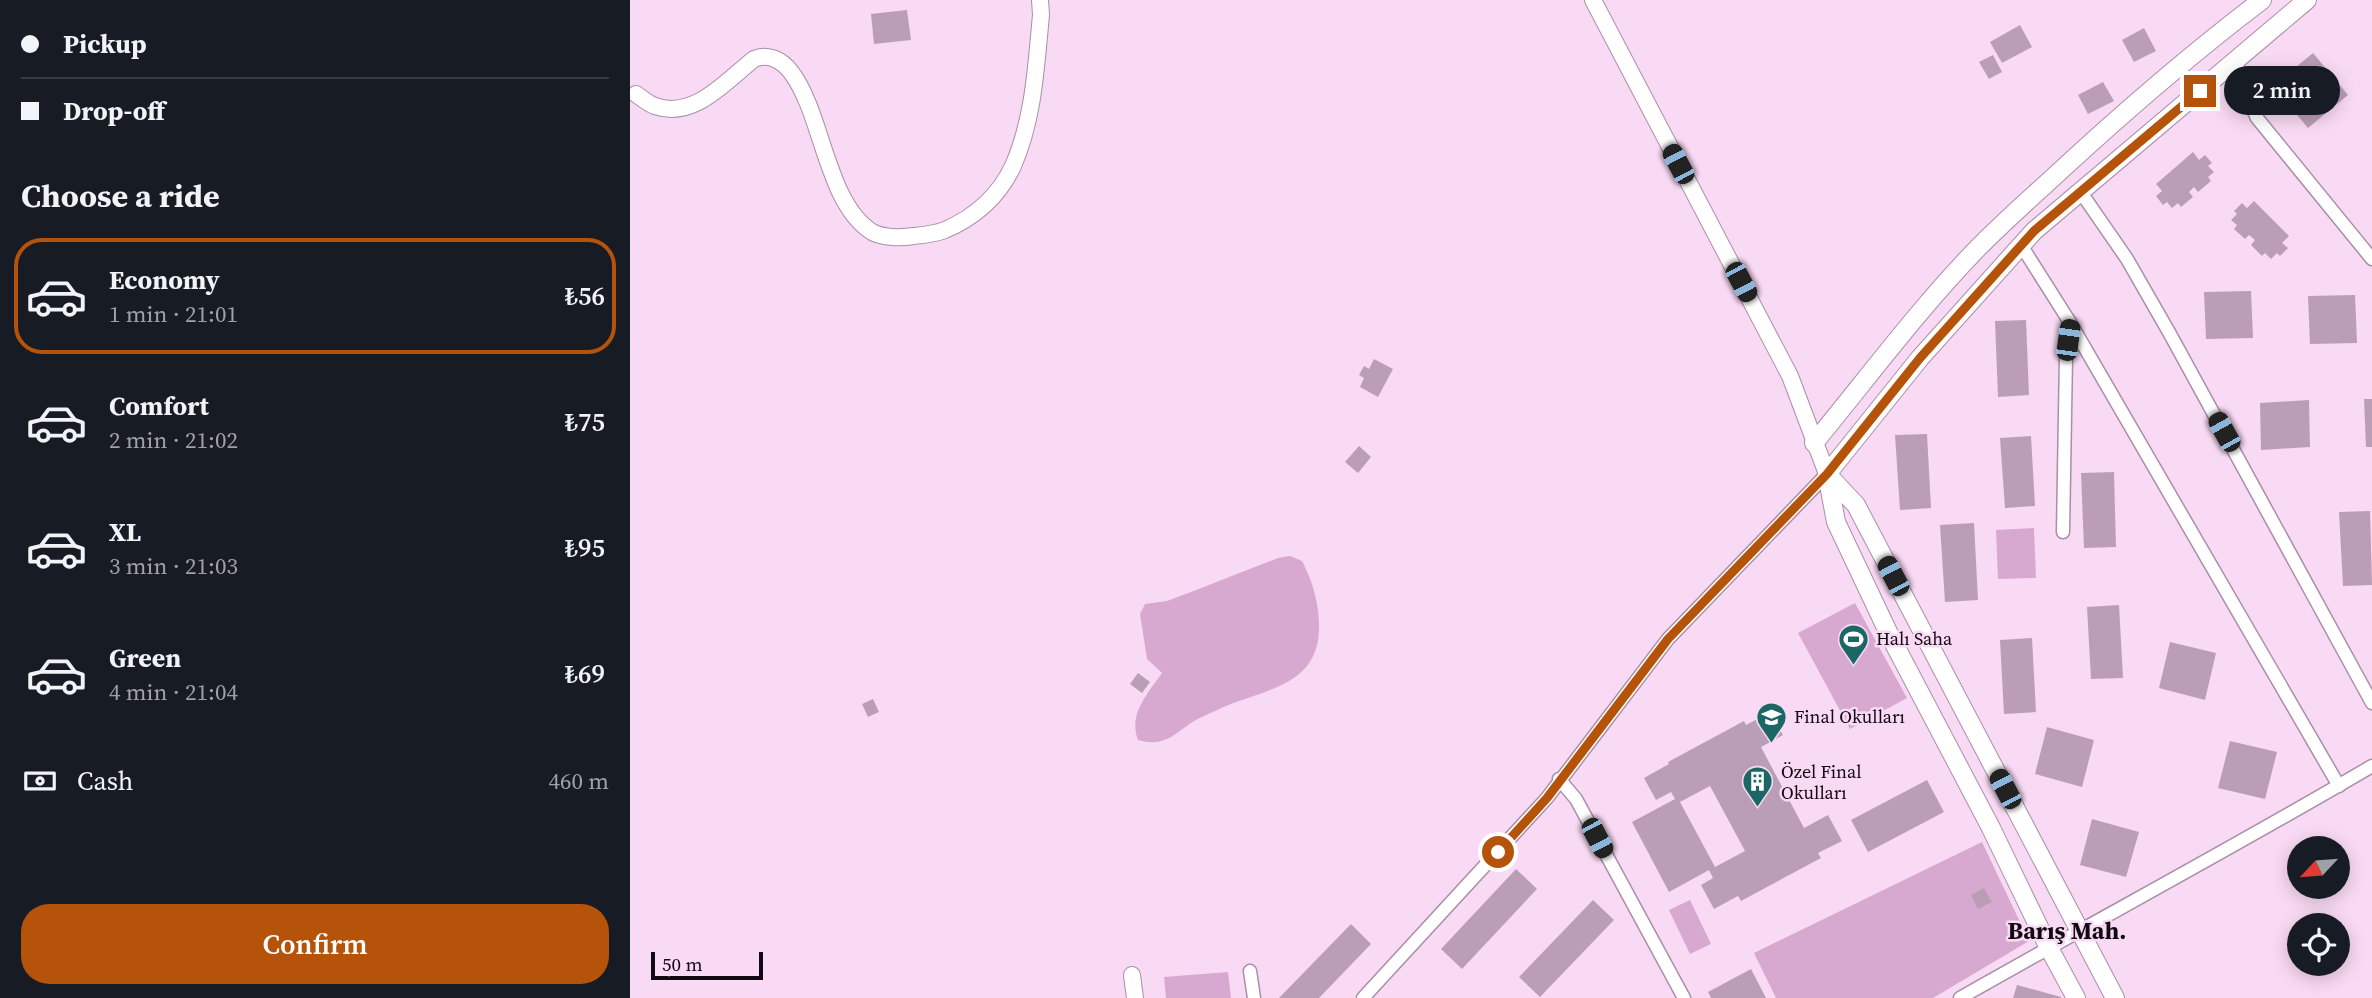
<!DOCTYPE html>
<meta charset="utf-8">
<style>
:root{--surface:#171b24;--page:#242831;--text:#f1f3f6;--muted:#9ea1a6;--line:#363941;--accent:#b45309}
body{margin:0;font-family:"Source Serif 4",serif;background:var(--page);color:var(--text);height:100vh;display:flex;flex-direction:column;font-size:26px;white-space:nowrap}
*{box-sizing:border-box;margin:0}
p{font-size:23px;color:var(--muted)}
.icon{flex:none;width:38px;height:38px;fill:none;stroke:currentColor;stroke-width:2;stroke-linecap:round;stroke-linejoin:round}
.map{position:relative;flex:1;overflow:hidden}
.side{display:flex;flex-direction:column;background:var(--surface);width:630px}
.side>*{flex:none}
.guide{display:grid;align-content:center;height:154px;padding:0 21px;background:var(--surface)}
.needle{width:46px;rotate:244deg}
.fabs{position:absolute;left:1657px;top:836px;display:grid;gap:14px}
.fabs a{display:grid;place-items:center;width:63px;height:63px;border-radius:50%;background:var(--surface);box-shadow:0 4px 18px #0003;font-size:35px}
.scale{position:absolute;left:21px;bottom:18px;width:112px;box-sizing:border-box;padding-left:7px;border:4px solid #130912;border-top:0;font-size:19px;line-height:24px;white-space:nowrap;color:#130912;-webkit-text-stroke:5px #f9daf4;paint-order:stroke}
.end{position:absolute;width:32px;height:32px;margin:-16px;border:9px solid #b45309;background:#fff;box-shadow:0 0 0 4px #fff}
.from{border-radius:50%}
.bubble{position:absolute;height:49px;border-radius:24px;background:var(--surface);box-shadow:0 4px 18px #0003;font-size:23px;font-weight:600;line-height:49px;text-align:center}
.car{position:absolute;width:21px;height:42px;margin:-21px -10px;border-radius:9px;box-shadow:0 0 5px 2px #0007;background:linear-gradient(#222 24%,#8ab4d8 0 40%,#222 0 76%,#8ab4d8 0 86%,#222 0)}
.guide b{display:flex;align-items:center;gap:24px;height:66px;font-size:26px}
.guide b+b{border-top:2px solid var(--line)}
.guide i{width:18px;height:18px;background:var(--text)}
ul{padding:0;list-style:none}
li{display:flex;align-items:center;gap:21px;height:116px;margin:0 14px 10px;padding:0 7px;border:4px solid transparent;border-radius:28px}
li div{flex:1}
li b{display:block;font-size:26px}
li em{font-style:normal;font-weight:600}
li.current{border-color:var(--accent)}
li>.icon{width:63px;height:63px;stroke-width:1.5}
h2{padding:0 21px;font-size:32px;line-height:84px}
.pay{display:flex;align-items:center;gap:18px;height:77px;padding:0 21px;font-size:26px}
.pay p{margin-inline-start:auto}
.primary-button{display:flex;gap:14px;margin-top:auto;padding:14px 21px}
.primary-button a{flex:1;height:80px;border-radius:28px;background:var(--accent);color:#fff;font-size:28px;font-weight:600;line-height:80px;text-align:center}
main{display:flex;flex:1;min-height:0}
.map>svg:first-child{display:block}
.green{fill:#d7a9d0}
.building{fill:#ba9eb6;fill-rule:evenodd}
.lines{fill:none;stroke-linecap:round;stroke-linejoin:round}
.minor-casing{stroke:#aa8ea6;stroke-width:15}
.tertiary-casing{stroke:#aa8ea6;stroke-width:18}
.secondary-casing{stroke:#aa8ea6;stroke-width:20}
.minor{stroke:#fff;stroke-width:12}
.tertiary{stroke:#fff;stroke-width:16}
.secondary{stroke:#fff;stroke-width:18}
.route{stroke:#b45309;stroke-width:9}
.labels{text-anchor:middle;stroke-width:5;stroke-linejoin:round;paint-order:stroke}
.poi-label{font-size:18px;fill:#130912;stroke:#f9daf4;text-anchor:start}
.district-label{font-size:24px;font-weight:bold;fill:#130912;stroke:#f9daf4}
</style>
<main>
<section class="side">
<div class="guide">
<b><i class="from"></i>Pickup</b>
<b><i></i>Drop-off</b>
</div>
<h2>Choose a ride</h2>
<ul>
<li class="current"><svg class="icon" aria-label="car" viewBox="0 0 24 24"><path d="M5 17H2v-5l4-1 3-4h7l3 4 3 1v5h-3M9 17h6M6 11h13"/><circle cx="7" cy="17" r="2"/><circle cx="17" cy="17" r="2"/></svg><div><b>Economy</b><p>1 min · 21:01</p></div><em>₺56</em></li>
<li><svg class="icon" aria-label="car" viewBox="0 0 24 24"><path d="M5 17H2v-5l4-1 3-4h7l3 4 3 1v5h-3M9 17h6M6 11h13"/><circle cx="7" cy="17" r="2"/><circle cx="17" cy="17" r="2"/></svg><div><b>Comfort</b><p>2 min · 21:02</p></div><em>₺75</em></li>
<li><svg class="icon" aria-label="car" viewBox="0 0 24 24"><path d="M5 17H2v-5l4-1 3-4h7l3 4 3 1v5h-3M9 17h6M6 11h13"/><circle cx="7" cy="17" r="2"/><circle cx="17" cy="17" r="2"/></svg><div><b>XL</b><p>3 min · 21:03</p></div><em>₺95</em></li>
<li><svg class="icon" aria-label="car" viewBox="0 0 24 24"><path d="M5 17H2v-5l4-1 3-4h7l3 4 3 1v5h-3M9 17h6M6 11h13"/><circle cx="7" cy="17" r="2"/><circle cx="17" cy="17" r="2"/></svg><div><b>Green</b><p>4 min · 21:04</p></div><em>₺69</em></li>
</ul>
<div class="pay"><svg class="icon" aria-label="cash" viewBox="0 0 24 24"><path d="M3 7h18v10H3z"/><circle cx="12" cy="12" r="2"/></svg>Cash<p>460 m</p></div>
<div class="primary-button"><a>Confirm</a></div>
</section>
<div class="map">
<svg width="1742" height="998" viewBox="0 0 1742 998">
<rect width="100%" height="100%" fill="#f9daf4"/>
<path class="green" d="M 1404,528 L 1406,578 L 1368,579 L 1366,530 Z
M 660,556 L 672,561 C 682,580 688,600 689,622 C 692,689 631,688 585,711 C 577,715 568,718 561,723 C 542,736 534,747 508,740 C 498,714 518,693 532,673 L 517,659 L 510,614 L 515,604 L 537,601 L 561,592 L 648,558 Z
M 1225,603 L 1277,698 L 1220,729 L 1168,633 Z
M 1352,842 L 1399,941 L 1303,998 L 1146,998 L 1124,953 Z
M 1060,900 L 1081,944 L 1060,954 L 1039,910 Z
M 598,972 L 601,998 L 536,998 L 534,977 Z"/>
<path class="building" d="M 277,10 L 281,40 L 244,44 L 241,14 Z
M 1390,25 L 1402,47 L 1372,63 L 1360,42 Z
M 1514,28 L 1526,51 L 1504,62 L 1492,40 Z
M 1683,53 L 1718,95 L 1678,128 L 1643,86 Z
M 1363,55 L 1372,72 L 1359,79 L 1349,62 Z
M 1473,82 L 1484,101 L 1458,114 L 1448,95 Z
M 1563,152 L 1569,160 L 1575,155 L 1582,163 L 1578,166 L 1584,172 L 1578,177 L 1581,181 L 1568,192 L 1564,187 L 1559,192 L 1563,197 L 1551,207 L 1548,203 L 1542,208 L 1537,202 L 1533,205 L 1526,196 L 1532,191 L 1526,184 Z
M 1624,201 L 1659,236 L 1652,243 L 1658,248 L 1650,256 L 1647,253 L 1641,259 L 1635,253 L 1632,256 L 1621,245 L 1625,240 L 1619,235 L 1615,239 L 1604,229 L 1607,225 L 1601,220 L 1607,214 L 1604,211 L 1612,203 L 1617,208 Z
M 1621,291 L 1623,338 L 1576,339 L 1574,292 Z
M 1725,295 L 1727,343 L 1680,344 L 1678,296 Z
M 1396,320 L 1399,395 L 1368,397 L 1365,321 Z
M 744,359 L 763,369 L 748,397 L 730,387 L 734,378 L 729,375 L 734,366 L 739,369 Z
M 1734,399 L 1742,399 L 1742,447 L 1736,447 Z
M 1679,400 L 1680,447 L 1631,450 L 1630,403 Z
M 1297,434 L 1301,508 L 1270,510 L 1265,435 Z
M 1401,436 L 1405,506 L 1375,508 L 1370,438 Z
M 729,446 L 741,457 L 728,473 L 715,462 Z
M 1484,472 L 1486,547 L 1454,548 L 1451,473 Z
M 1740,511 L 1742,585 L 1713,586 L 1709,512 Z
M 1344,523 L 1348,600 L 1315,602 L 1310,525 Z
M 1489,605 L 1493,678 L 1461,679 L 1457,607 Z
M 1402,638 L 1406,712 L 1374,714 L 1370,640 Z
M 1540,642 L 1586,653 L 1575,700 L 1529,688 Z
M 508,673 L 520,682 L 512,693 L 500,684 Z
M 243,699 L 249,712 L 238,717 L 232,704 Z
M 1141,712 L 1153,735 L 1131,747 L 1174,828 L 1198,815 L 1212,841 L 1188,853 L 1191,858 L 1111,901 L 1108,896 L 1084,909 L 1071,885 L 1083,878 L 1079,870 L 1039,892 L 1002,822 L 1045,799 L 1041,792 L 1026,800 L 1014,778 L 1039,764 L 1038,762 L 1114,721 L 1116,725 ZM 1080,786 L 1115,851 L 1085,867 L 1050,802 Z
M 1417,727 L 1464,740 L 1452,787 L 1405,774 Z
M 1600,741 L 1647,752 L 1635,799 L 1588,788 Z
M 1297,780 L 1314,812 L 1238,852 L 1221,820 Z
M 1462,819 L 1509,832 L 1496,877 L 1450,865 Z
M 886,869 L 907,889 L 832,969 L 811,949 Z
M 1354,888 L 1362,902 L 1348,909 L 1341,895 Z
M 963,900 L 984,920 L 910,997 L 889,977 Z
M 721,924 L 741,944 L 689,998 L 649,998 Z
M 1121,969 L 1136,998 L 1081,998 L 1078,992 Z
M 1387,985 L 1431,997 L 1431,998 L 1383,998 Z"/>
<g class="lines">
<defs>
<path id="minor" d="M 1606,61 L 1615,92 L 1627,118 L 1742,259
M 1450,191 L 1497,259 L 1540,334 L 1742,703
M 1391,245 L 1441,324 L 1709,786
M 1433,532 L 1436,356 L 1441,324
M 929,779 L 946,799 L 1054,998
M 620,971 L 624,998
M 733,998 L 917,798 L 1038,639 L 1197,474
M 1330,998 C 1467,920 1606,846 1742,766"/>
<path id="tertiary" d="M 963,0 L 1160,376 L 1197,474
M 6,94 C 12,98 18,104 25,106 C 64,120 96,81 124,59 C 138,53 152,60 161,72 C 193,114 196,203 242,232 C 253,238 271,238 284,236 C 294,235 305,234 315,230 C 345,217 369,196 383,166 C 404,118 406,66 411,15 L 410,0
M 502,975 L 505,998"/>
<path id="secondary" d="M 1184,443 C 1236,380 1288,310 1344,252 C 1372,223 1401,198 1429,172 C 1495,111 1561,54 1632,0
M 1197,474 L 1226,505 L 1485,998
M 1446,998 L 1419,948 L 1361,828 L 1259,634 L 1206,522 L 1197,474 L 1290,358 L 1404,231 L 1677,0"/>
</defs>
<use href="#minor" class="minor-casing"/>
<use href="#tertiary" class="tertiary-casing"/>
<use href="#secondary" class="secondary-casing"/>
<use href="#minor" class="minor"/>
<use href="#tertiary" class="tertiary"/>
<use href="#secondary" class="secondary"/>
</g>
<g class="lines">
<path class="route" d="M 868,852 L 917,798 L 1038,639 L 1197,474 L 1290,358 L 1404,231 L 1570,91"/>
</g>
<defs>
<symbol id="stadium-pin" viewBox="-11 -11 22 30"><path d="M0 17L-7.5 6A9.5 9.5 0 1 1 7.5 6Z" fill="#1a6765" stroke="#f9daf4"/><path d="M0-5a6.5 5 0 1 0 0 10a6.5 5 0 1 0 0-10ZM-3.5-1.8h7v3.6h-7Z" fill="#fff"/></symbol>
<symbol id="school-pin" viewBox="-11 -11 22 30"><path d="M0 17L-7.5 6A9.5 9.5 0 1 1 7.5 6Z" fill="#1a6765" stroke="#f9daf4"/><path d="M0-5L7-2L0 1L-7-2ZM-4 1L0 2.5L4 1V4Q0 6-4 4Z" fill="#fff"/></symbol>
<symbol id="building-pin" viewBox="-11 -11 22 30"><path d="M0 17L-7.5 6A9.5 9.5 0 1 1 7.5 6Z" fill="#1a6765" stroke="#f9daf4"/><path d="M-4-6H4V6H1V3H-1V6H-4ZM-2.5-4.3h1.7v1.8h-1.7ZM.8-4.3h1.7v1.8H.8ZM-2.5-1h1.7V.8h-1.7ZM.8-1h1.7V.8H.8Z" fill="#fff"/></symbol>
</defs>
<g fill-rule="evenodd">
<use href="#stadium-pin" x="1206" y="622" width="35" height="47"/>
<use href="#school-pin" x="1124" y="700" width="35" height="47"/>
<use href="#building-pin" x="1110" y="764" width="35" height="47"/>
</g>
<g class="labels">
<g class="poi-label">
<text x="1246" y="645">Halı Saha</text>
<text x="1164" y="723">Final Okulları</text>
<text x="1151" y="778">Özel Final<tspan x="1151" dy="21">Okulları</tspan></text>
</g>
<g class="district-label">
<text x="1437" y="939">Barış Mah.</text>
</g>
</g>
</svg>
<div class="fabs">
<a><svg class="needle" viewBox="-14 -14 28 28"><path d="M0-13l5 13h-10z" fill="#e53935"/><path d="M0 13l5-13h-10z" fill="#9ea1a6"/></svg></a>
<a><svg class="icon" aria-label="locate" viewBox="0 0 24 24"><circle cx="12" cy="12" r="6"/><path d="M12 2v4M12 18v4M2 12h4M18 12h4"/></svg></a>
</div>
<div class="scale">50 m</div>
<i class="end from" style="left:868px;top:852px"></i>
<i class="end" style="left:1570px;top:91px"></i>
<div class="bubble" style="left:1594px;top:66px;width:116px">2 min</div>
<i class="car" style="left:1048px;top:164px;rotate:332deg"></i>
<i class="car" style="left:1111px;top:282px;rotate:152deg"></i>
<i class="car" style="left:1438px;top:340px;rotate:8deg"></i>
<i class="car" style="left:1594px;top:432px;rotate:331deg"></i>
<i class="car" style="left:1263px;top:576px;rotate:332deg"></i>
<i class="car" style="left:1375px;top:789px;rotate:332deg"></i>
<i class="car" style="left:967px;top:838px;rotate:152deg"></i>
</div>
</main>
